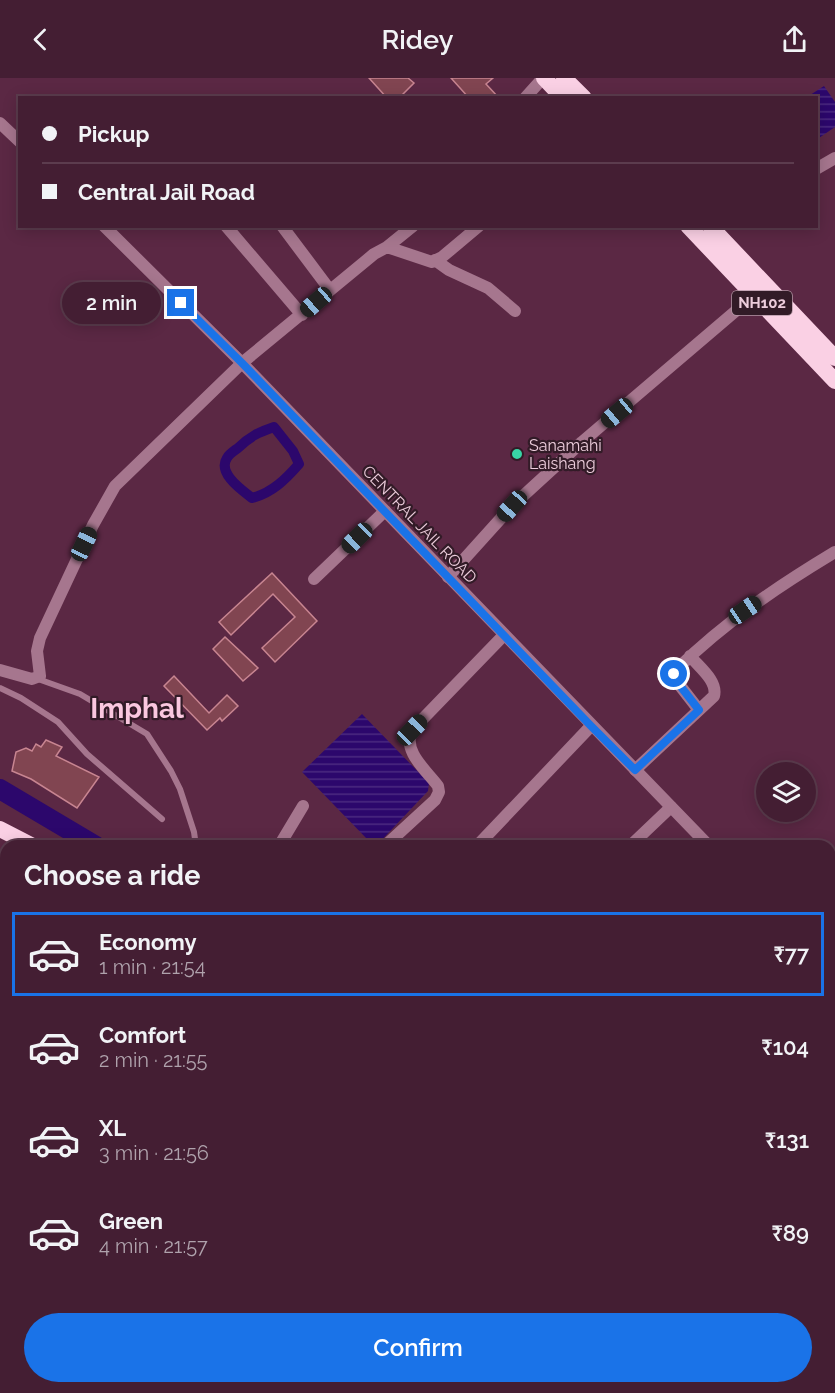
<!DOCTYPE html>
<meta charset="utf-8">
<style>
:root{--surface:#441e33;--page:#4b273b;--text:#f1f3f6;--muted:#afa2ac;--line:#5c3c4e;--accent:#1a73e8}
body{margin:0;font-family:Raleway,sans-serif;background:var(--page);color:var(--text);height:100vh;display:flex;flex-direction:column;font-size:22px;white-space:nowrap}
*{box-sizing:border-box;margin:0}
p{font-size:20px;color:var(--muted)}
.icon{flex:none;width:33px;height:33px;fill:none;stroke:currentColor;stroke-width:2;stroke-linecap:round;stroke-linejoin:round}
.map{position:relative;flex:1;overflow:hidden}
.details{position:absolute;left:0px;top:762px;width:836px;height:554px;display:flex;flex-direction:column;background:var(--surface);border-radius:18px 18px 0 0;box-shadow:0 3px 15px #0003,0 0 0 2px var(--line)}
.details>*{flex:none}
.top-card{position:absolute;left:18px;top:18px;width:800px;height:132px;border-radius:0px;box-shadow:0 3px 15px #0003,0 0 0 2px var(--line);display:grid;align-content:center;height:132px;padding:0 24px;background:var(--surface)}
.fabs{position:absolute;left:756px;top:684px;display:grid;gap:12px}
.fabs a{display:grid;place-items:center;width:60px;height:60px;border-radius:50%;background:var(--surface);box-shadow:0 3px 15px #0003,0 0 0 2px var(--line);font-size:30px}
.end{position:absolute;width:27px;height:27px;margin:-14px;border:8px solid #1a73e8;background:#fff;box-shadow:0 0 0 3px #fff}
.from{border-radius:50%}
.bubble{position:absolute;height:42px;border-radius:21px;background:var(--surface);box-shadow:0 3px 15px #0003,0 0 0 2px var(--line);font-size:20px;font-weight:600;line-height:42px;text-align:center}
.car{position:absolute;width:18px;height:36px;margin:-18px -9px;border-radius:8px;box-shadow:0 0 4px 2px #0007;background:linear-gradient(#222 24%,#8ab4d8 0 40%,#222 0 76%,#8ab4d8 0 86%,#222 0)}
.top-card b{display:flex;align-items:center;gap:21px;height:57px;font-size:22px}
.top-card b+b{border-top:2px solid var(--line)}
.top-card i{width:15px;height:15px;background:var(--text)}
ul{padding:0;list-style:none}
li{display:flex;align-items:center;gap:18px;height:84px;margin:0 12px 9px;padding:0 12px;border:3px solid transparent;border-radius:0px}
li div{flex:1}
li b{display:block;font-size:22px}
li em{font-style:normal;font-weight:600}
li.on{border-color:var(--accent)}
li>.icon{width:54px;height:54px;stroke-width:1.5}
h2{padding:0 24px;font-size:27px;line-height:72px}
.button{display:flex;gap:12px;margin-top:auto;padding:12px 24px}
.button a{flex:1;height:69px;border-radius:36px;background:var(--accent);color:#fff;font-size:24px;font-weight:600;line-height:69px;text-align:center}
header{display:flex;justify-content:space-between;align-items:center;height:78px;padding:0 24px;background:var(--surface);font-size:27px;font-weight:600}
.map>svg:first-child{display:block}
.water{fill:url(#water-rules)}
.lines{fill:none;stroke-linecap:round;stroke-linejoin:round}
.canal{stroke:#2c076c;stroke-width:10}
.river{stroke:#2c076c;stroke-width:20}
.building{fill:#814551;stroke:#c88591;stroke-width:1.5}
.service{stroke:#a6768e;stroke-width:6}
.minor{stroke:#a6768e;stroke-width:12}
.tertiary{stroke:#a6768e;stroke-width:12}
.trunk{stroke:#fad0e4;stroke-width:16}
.route{stroke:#1a73e8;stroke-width:8}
.poi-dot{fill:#38d4a6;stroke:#321b27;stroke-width:2}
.labels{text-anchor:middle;stroke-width:4.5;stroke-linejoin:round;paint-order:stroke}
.shield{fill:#321b27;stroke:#b497a5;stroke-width:1.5}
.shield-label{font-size:15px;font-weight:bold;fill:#ecccdb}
.poi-label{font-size:16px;fill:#ecccdb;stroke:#321b27;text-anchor:start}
.street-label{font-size:16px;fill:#ecccdb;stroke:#321b27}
.town-label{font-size:28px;font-weight:bold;fill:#fac7df;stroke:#321b27}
</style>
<header><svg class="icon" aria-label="back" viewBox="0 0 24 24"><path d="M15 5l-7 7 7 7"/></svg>Ridey<svg class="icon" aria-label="share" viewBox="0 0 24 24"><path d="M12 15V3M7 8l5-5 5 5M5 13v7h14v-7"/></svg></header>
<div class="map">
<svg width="835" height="1315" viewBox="0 0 835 1315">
<defs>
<pattern id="water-rules" width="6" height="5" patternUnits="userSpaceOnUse" patternTransform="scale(1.5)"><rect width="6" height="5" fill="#2c076c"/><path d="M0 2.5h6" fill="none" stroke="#4b2a80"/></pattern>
</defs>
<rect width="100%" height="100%" fill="#5b2844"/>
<path class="water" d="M 824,8 L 835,24 L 835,49 L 816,62 L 816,20 L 807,19 Z
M 362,636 L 429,705 L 428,713 L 377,767 L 367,761 L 302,694 Z"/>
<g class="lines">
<path class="canal" d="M 274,349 L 293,373 L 299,386 C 286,401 272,415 252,420 C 242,412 217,395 227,380 C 229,376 234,373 238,370 C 249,359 259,354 274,349 Z"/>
<path class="river" d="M 0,711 L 96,768
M 830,1222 L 835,1226"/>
</g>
<path class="building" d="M 369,0 L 408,0 L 414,5 L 399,20 L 387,20 Z
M 451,0 L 493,0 L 486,6 L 499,20 L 469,20 Z
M 272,495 L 317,543 L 275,584 L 262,570 L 295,539 L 273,516 L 231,557 L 219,544 Z
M 225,559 L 258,590 L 243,603 L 213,571 Z
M 174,598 L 209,635 L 227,617 L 238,628 L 222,643 L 220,640 L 207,652 L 164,608 Z
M 46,662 L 62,669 L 56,678 L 99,699 L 77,730 L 31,701 L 12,693 L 16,674 L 26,670 L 32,673 L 36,666 L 41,669 Z"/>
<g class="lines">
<path class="service" d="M 38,601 L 80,616 L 147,656 L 171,693 L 180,711 L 194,754 L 196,768
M 0,610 L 21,620 L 58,644 L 87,676 L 162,741"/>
<path class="minor" d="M 525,20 L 543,0
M 816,91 L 835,80
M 226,148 L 302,237
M 282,148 L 330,212
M 387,169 L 413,148
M 435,182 L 449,192 L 488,210 L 515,233
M 448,499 L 512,428 L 582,364 L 758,214
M 314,501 L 385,433
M 0,592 L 32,601 L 40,598 L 37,573 L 40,560 L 93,447 L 115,408 L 242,285 L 374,176 L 387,169 L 432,184 L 442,179 L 479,148
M 699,632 L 674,600 L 677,591 C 725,544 777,509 835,474
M 635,692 L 714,618 C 718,603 699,589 690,578
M 279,768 L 303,728
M 385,768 L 435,722 L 439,714 L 438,708 C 426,692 402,673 412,652 L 504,557
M 477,768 L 591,648
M 630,768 L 671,729
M 830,922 L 835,927
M 3,952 L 6,950
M 830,1105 L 835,1096
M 0,1123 L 6,1121
M 830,1188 L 835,1191
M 251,1310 L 253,1315
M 374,1310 L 381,1315
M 0,1313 L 6,1310
M 129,1315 L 137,1310
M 398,1315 L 403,1310
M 574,1315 L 579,1310
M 722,1315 L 727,1310"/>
<path class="tertiary" d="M 0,45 L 20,64
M 104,148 L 242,285 L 709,768
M 830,903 L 835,898"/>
<path class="trunk" d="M 544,0 L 563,20
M 564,0 L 584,20
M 688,148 L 835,303
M 710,148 L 835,280
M 0,751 L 33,768
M 830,1279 L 835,1283
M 830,1294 L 835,1298"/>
</g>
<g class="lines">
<path class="route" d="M 181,225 L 242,285 L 591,648 L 635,692 L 699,632 L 674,600 L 674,596"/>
</g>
<circle class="poi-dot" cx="517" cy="376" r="6"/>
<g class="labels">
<rect class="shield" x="732" y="213" width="60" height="24" rx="4.5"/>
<g class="shield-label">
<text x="762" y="230">NH102</text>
</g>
<g class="poi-label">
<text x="529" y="373">Sanamahi<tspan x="529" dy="18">Laishang</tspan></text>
</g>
<g class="street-label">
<text transform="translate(420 446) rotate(46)" y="6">CENTRAL JAIL ROAD</text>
</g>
<g class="town-label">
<text x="137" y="640">Imphal</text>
</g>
</g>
</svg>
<div class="fabs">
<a><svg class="icon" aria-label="layers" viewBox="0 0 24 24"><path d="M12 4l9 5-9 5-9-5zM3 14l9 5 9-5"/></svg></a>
</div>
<i class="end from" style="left:674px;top:596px"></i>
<i class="end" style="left:181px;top:225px"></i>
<div class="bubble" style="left:62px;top:204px;width:99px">2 min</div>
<i class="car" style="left:316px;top:224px;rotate:229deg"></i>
<i class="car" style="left:617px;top:335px;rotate:230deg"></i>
<i class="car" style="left:512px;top:428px;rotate:222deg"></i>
<i class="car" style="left:357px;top:460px;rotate:226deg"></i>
<i class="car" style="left:84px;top:466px;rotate:25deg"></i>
<i class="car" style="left:745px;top:532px;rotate:56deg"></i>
<i class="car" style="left:412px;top:652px;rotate:44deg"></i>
<div class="top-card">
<b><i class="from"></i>Pickup</b>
<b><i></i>Central Jail Road</b>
</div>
<section class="details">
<h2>Choose a ride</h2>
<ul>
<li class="on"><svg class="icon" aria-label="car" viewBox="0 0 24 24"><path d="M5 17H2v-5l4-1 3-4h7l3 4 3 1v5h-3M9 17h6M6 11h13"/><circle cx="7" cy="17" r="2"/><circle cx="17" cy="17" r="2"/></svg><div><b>Economy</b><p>1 min · 21:54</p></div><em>₹77</em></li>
<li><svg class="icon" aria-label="car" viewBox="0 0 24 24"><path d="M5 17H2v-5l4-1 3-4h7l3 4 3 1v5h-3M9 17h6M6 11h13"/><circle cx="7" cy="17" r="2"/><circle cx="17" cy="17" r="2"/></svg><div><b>Comfort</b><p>2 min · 21:55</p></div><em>₹104</em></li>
<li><svg class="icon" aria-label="car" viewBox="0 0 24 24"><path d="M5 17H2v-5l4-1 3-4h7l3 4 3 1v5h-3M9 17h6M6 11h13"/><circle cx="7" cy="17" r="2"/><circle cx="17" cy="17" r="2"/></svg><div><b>XL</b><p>3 min · 21:56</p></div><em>₹131</em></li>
<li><svg class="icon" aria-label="car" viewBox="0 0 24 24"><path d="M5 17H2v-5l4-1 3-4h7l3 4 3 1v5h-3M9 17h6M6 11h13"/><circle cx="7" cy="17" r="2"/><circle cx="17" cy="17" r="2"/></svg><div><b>Green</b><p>4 min · 21:57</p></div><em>₹89</em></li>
</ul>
<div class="button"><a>Confirm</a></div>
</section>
</div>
